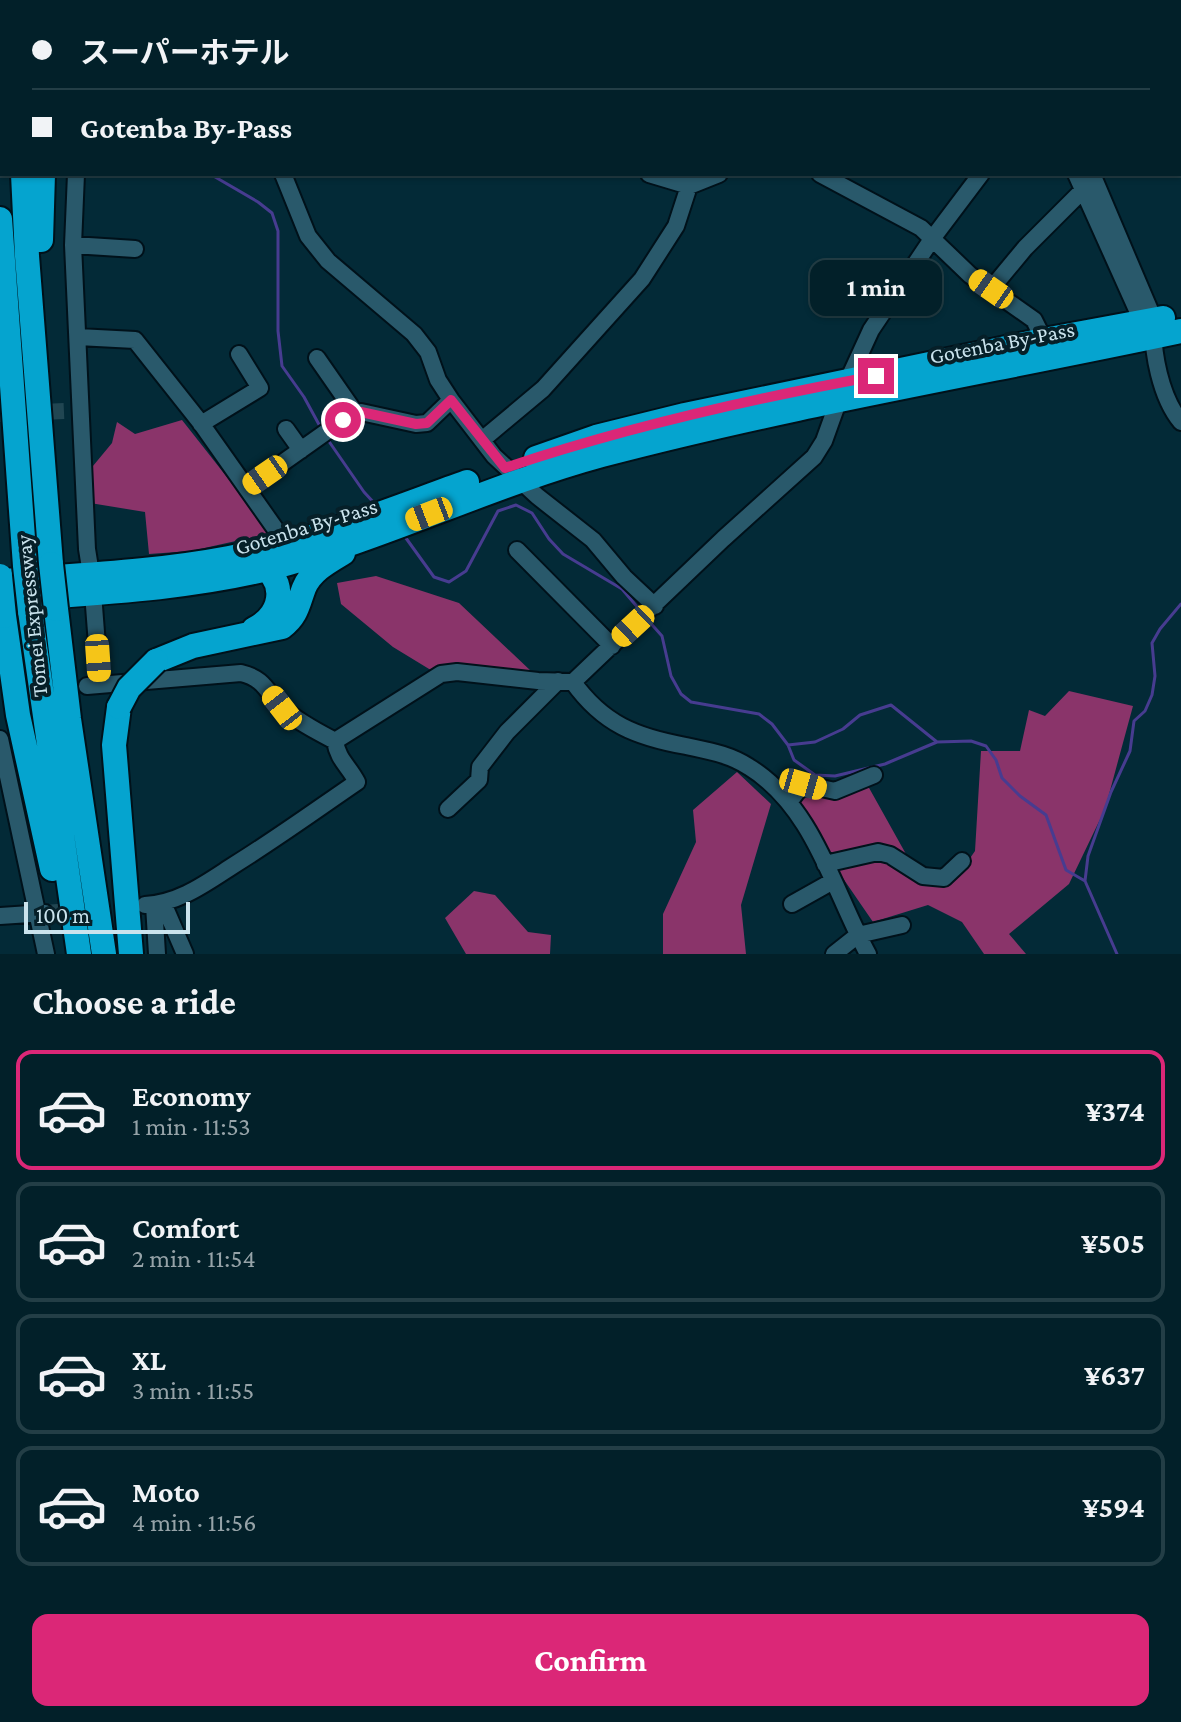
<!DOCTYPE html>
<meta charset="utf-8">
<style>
:root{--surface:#022029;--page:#102d35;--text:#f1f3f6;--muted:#96a3a8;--line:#233e46;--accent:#db2777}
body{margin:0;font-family:"Crimson Pro","Noto Sans JP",serif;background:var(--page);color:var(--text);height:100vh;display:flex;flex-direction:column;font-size:30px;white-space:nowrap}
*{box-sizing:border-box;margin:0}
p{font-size:26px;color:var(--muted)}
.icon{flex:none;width:44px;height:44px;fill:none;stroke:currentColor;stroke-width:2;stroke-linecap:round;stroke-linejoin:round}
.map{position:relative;height:954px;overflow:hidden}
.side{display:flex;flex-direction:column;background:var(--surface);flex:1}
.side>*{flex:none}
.guide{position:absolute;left:0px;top:0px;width:1182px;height:176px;box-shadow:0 2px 6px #0004,0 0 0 2px var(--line);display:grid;align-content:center;height:176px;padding:0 32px;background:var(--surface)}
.scale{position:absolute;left:24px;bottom:20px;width:166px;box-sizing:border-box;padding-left:8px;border:4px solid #cae3ed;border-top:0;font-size:22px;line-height:28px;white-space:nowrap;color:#cae3ed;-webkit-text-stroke:6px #061f28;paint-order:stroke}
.end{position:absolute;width:36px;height:36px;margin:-18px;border:10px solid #db2777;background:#fff;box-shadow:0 0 0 4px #fff}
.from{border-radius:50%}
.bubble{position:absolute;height:56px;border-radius:16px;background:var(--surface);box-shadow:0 2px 6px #0004,0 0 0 2px var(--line);font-size:26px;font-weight:700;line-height:56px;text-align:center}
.car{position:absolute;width:24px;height:48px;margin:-24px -12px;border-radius:10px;box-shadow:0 0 6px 2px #0007;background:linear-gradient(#f5c518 24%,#345 0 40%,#f5c518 0 76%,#345 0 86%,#f5c518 0)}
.guide b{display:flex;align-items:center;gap:28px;height:76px;font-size:30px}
.guide b+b{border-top:2px solid var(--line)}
.guide i{width:20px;height:20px;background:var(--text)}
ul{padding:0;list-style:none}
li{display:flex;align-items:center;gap:24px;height:120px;margin:0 16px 12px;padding:0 16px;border:4px solid var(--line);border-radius:16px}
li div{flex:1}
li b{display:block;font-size:30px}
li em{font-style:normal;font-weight:700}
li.on{border-color:var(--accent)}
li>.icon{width:72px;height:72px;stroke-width:1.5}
h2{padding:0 32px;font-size:36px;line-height:96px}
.button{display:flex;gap:16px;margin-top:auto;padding:16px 32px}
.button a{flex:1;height:92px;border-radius:16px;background:var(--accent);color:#fff;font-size:32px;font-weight:700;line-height:92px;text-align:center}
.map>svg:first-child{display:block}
.forest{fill:#8a346a}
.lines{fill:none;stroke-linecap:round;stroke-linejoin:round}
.stream{stroke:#473c90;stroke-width:3}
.minor-tunnel{stroke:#214652;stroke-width:16;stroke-dasharray:16 8;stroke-linecap:butt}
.minor-casing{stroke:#00111a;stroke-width:20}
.highway-casing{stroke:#00111a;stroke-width:28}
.minor{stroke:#29596b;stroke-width:16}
.highway{stroke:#05a4cf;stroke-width:24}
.highway-bridge-casing{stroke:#00111a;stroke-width:28;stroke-linecap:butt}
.highway-bridge{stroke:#05a4cf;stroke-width:24}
.route{stroke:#db2777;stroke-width:10}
.labels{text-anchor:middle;stroke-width:8;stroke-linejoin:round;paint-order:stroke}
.street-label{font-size:22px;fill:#cae3ed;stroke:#061f28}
</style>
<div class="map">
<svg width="1181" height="954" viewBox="0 0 1181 954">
<rect width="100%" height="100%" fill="#032a37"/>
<path class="forest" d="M 182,420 L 271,533 L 191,551 L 149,554 L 145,512 L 90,503 L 88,472 L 112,443 L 117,422 L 135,434 Z
M 376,576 L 459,603 L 532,672 L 434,672 L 393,647 L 341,604 L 337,583 Z
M 1069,691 L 1133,706 L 1105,809 L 1069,884 L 1009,934 L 1026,954 L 984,954 L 962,922 L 928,905 L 873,922 L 790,801 L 868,786 L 916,872 L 959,874 L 975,851 L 981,751 L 1020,751 L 1029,710 L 1045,716 Z
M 737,772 L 771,804 L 741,905 L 746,954 L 663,954 L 663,914 L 696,842 L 693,810 Z
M 474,891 L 495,895 L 528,932 L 551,935 L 550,954 L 466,954 L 445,918 Z"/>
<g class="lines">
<path class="stream" d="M 210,174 L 258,202 L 272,213 L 278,231 L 278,331 L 282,366 L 304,397 L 322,430
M 328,440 L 364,492 L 376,505
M 403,534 L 434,577 L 449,582 L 466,571 L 498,511 L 516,505 L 532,513 L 549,539 L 563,554 L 622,589 L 639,609
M 646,618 L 662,636 L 671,676 L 681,694 L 691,702 L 759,714 L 772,724 L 788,745 L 794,760 L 815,775 L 835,776 L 885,764 L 937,742 L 971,741 L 986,746 L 996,760 L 1002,778 L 1020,796 L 1046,815 L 1066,870 L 1085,881 L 1117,954
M 788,745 L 815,742 L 843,729 L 860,715 L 891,705 L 937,742
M 1085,881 L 1088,856 L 1111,792 L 1130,751 L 1134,721 L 1145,711 L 1152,695 L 1155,676 L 1152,643 L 1160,629 L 1181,604"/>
<path class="minor-tunnel" d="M 0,414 L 66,411
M 45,913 L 135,906"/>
<defs>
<path id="minor" d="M 193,0 L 195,2
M 765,0 L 767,2
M 865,0 L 867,2
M 1004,0 L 1005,2
M 1021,0 L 1022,2
M 1159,0 L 1160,2
M 177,2 L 180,0
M 527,2 L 529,0
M 796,2 L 798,0
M 947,2 L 949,0
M 1110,2 L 1112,0
M 1180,27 L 1181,28
M 76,174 L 73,245 L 87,549 L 91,574
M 283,174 L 308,236 L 328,261 L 414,334 L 428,352 L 438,380 L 451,400 L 494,456 L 537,496 L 593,540 L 624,577 L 655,606
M 649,174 L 689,186 L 719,174
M 820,174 L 921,228 L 970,275 L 1034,320 L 1044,340
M 1076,174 L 1146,330
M 1092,174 L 1154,320 C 1151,351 1161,398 1181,422
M 73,245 L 135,249
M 991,289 L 1025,248 L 1083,190
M 78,337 L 135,340 L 200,422 L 286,544
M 317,358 L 356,414
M 201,424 L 260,388 L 239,354
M 286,429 L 301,450
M 482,440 L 543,389 L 642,279 L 676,226 L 689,186
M 247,488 L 343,420 L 361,412 L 416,424 L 427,423 L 451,400
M 517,550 L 612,646
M 93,593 L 100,684
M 573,682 C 603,724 636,737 686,746 C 709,751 729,754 749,767 C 814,807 833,890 868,954
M 87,686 L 241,673 C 267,679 267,695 285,710 C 300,723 318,732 335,741
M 0,739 L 46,954
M 335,741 L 441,674 L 457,672 L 538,681 L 573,682 L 723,539 L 814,457 L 824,441 L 838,402 L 871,330 L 932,239 L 981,174
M 790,801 L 803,784 L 835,791 L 874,775
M 448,809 L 479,780 L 480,767 L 507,732 L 558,681
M 825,864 L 878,852 L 890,855 L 923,876 L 944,878 L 962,861
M 163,903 L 185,954
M 792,904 L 833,881
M 145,905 C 180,903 206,883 234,865 C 276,839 316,810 357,782 C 348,765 338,760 335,741
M 154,905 L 157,954
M 0,916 L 45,913
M 834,954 L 858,935 L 902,925"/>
<path id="highway" d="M 19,0 L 19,2
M 118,2 L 120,0
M 23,174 L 27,256 L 51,564
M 0,219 L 25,566
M 41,240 L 43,174
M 536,458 L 596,437 L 685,415 L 1044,340 L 1163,318
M 251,563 C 288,572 286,614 254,629
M 5,581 C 80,575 155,572 229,558 C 311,542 389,510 467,482
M 0,600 C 89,593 180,590 267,569 C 381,540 488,486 602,455 C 792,405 988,372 1181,331
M 56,609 L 69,719 L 104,954
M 30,611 L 79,954
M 4,616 L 18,715 L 52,869
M 156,661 L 193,646 L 282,627 C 297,616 298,604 304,588 C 311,571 328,562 343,553
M 119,707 L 114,745 L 131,954"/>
</defs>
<use href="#minor" class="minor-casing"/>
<use href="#highway" class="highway-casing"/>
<use href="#minor" class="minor"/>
<use href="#highway" class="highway"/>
<defs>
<path id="highway-bridge" d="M 51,564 L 56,609
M 25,566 L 30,611
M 0,576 L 4,616
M 119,707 L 129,688 L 156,661"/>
</defs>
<use href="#highway-bridge" class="highway-bridge-casing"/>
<use href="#highway-bridge" class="highway-bridge"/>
</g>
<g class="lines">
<path class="route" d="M 343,420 L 361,412 L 416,424 L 427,423 L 451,400 L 505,468 C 626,427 750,399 876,376"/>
</g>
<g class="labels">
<g class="street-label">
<text transform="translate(1002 342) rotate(-11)" y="8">Gotenba By-Pass</text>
<text transform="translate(306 526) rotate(-17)" y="8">Gotenba By-Pass</text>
<text transform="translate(31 616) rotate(-96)" y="8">Tomei Expressway</text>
</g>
</g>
</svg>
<div class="scale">100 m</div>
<i class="end from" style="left:343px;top:420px"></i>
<i class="end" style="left:876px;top:376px"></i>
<div class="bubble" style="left:810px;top:260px;width:132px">1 min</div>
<i class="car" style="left:991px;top:289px;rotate:305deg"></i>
<i class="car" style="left:265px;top:475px;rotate:235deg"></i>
<i class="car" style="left:429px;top:514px;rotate:249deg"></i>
<i class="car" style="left:633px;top:626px;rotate:227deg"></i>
<i class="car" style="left:98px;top:658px;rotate:176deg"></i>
<i class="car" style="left:282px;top:708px;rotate:322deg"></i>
<i class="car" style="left:803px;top:784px;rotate:106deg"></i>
<div class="guide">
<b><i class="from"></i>スーパーホテル</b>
<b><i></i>Gotenba By-Pass</b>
</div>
</div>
<section class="side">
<h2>Choose a ride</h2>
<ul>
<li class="on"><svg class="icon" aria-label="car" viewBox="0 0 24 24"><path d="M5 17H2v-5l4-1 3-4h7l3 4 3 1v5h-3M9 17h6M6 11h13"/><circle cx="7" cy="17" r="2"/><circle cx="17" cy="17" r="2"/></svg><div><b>Economy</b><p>1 min · 11:53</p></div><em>¥374</em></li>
<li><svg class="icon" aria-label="car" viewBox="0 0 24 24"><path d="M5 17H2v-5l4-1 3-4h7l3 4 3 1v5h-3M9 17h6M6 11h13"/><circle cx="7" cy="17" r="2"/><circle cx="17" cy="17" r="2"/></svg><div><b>Comfort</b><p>2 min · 11:54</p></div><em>¥505</em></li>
<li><svg class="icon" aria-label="car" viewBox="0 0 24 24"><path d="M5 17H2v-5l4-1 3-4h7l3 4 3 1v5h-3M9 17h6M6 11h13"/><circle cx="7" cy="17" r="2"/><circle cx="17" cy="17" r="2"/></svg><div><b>XL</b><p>3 min · 11:55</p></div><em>¥637</em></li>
<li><svg class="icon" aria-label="car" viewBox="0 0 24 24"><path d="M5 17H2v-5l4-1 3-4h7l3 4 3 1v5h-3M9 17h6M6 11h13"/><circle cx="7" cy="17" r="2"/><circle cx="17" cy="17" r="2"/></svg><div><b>Moto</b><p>4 min · 11:56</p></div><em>¥594</em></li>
</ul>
<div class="button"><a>Confirm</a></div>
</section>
